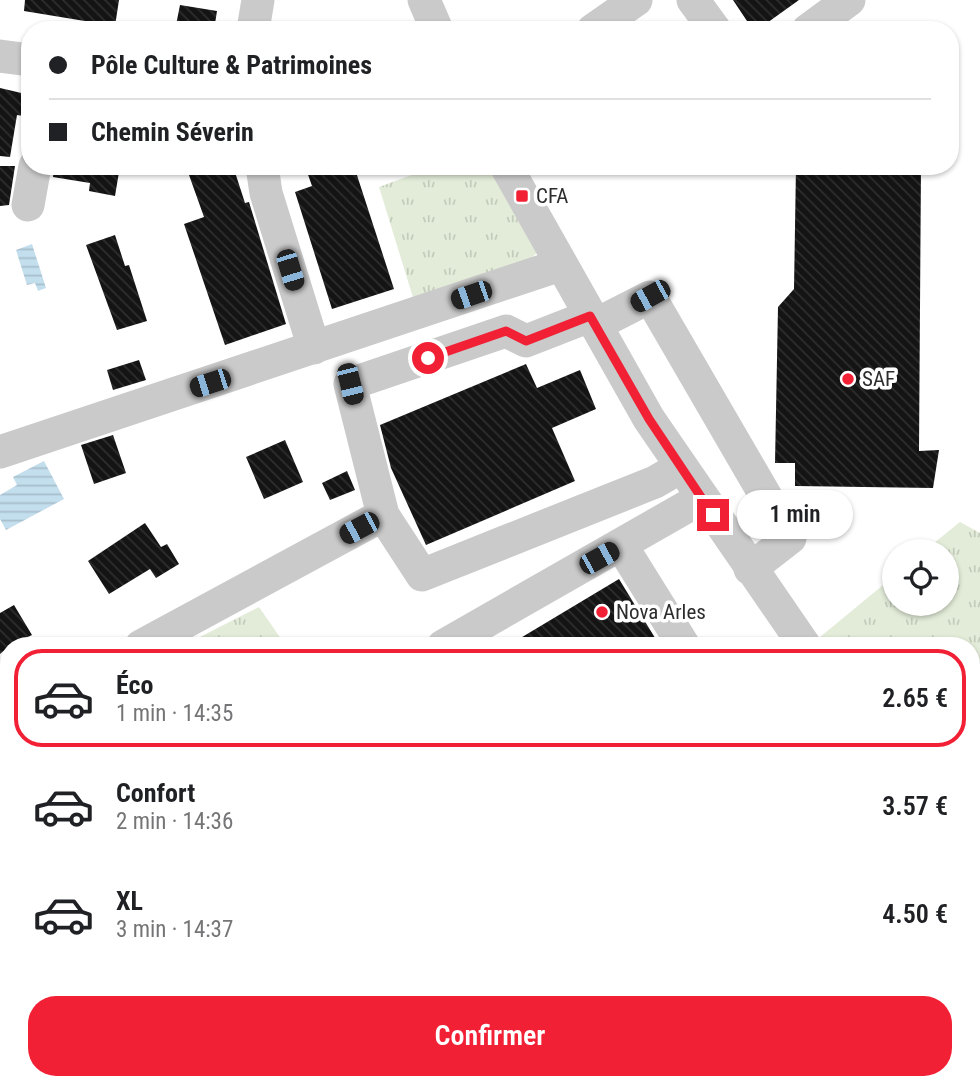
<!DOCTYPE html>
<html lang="fr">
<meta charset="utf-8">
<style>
:root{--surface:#fff;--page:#f2f2f2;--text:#202124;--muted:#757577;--line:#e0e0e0;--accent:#f22035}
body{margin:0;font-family:"Roboto Condensed",sans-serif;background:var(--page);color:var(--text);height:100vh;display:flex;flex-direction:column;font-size:26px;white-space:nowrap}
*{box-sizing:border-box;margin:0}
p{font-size:23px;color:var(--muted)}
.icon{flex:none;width:38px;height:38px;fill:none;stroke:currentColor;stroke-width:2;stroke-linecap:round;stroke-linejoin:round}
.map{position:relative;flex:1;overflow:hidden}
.panel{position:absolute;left:0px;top:637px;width:980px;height:453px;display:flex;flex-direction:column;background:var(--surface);border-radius:28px 28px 0 0;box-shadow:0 2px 5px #0004}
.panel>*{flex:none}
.top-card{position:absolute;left:21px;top:21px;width:938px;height:154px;border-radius:28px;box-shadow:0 2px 5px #0004;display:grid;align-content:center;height:154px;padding:0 28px;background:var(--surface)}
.fabs{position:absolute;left:882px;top:539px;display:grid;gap:14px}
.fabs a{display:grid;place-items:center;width:77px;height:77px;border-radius:50%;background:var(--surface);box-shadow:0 2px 5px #0004;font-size:35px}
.end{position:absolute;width:32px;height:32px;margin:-16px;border:9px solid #f22035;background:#fff;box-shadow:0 0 0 4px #fff}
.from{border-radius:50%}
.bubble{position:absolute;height:49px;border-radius:24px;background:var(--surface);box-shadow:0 2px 5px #0004;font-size:23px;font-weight:600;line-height:49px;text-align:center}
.car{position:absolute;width:21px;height:42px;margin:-21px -10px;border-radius:9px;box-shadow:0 0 5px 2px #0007;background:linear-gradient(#222 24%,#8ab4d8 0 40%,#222 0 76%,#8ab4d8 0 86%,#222 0)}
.top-card b{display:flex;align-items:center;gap:24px;height:66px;font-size:26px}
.top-card b+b{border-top:2px solid var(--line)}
.top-card i{width:18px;height:18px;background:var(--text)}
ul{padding:12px 0 0;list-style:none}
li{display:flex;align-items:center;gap:21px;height:98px;margin:0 14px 10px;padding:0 14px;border:4px solid transparent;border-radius:28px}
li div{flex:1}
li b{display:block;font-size:26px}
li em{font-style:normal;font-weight:600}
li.on{border-color:var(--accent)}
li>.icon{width:63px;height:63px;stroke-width:1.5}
.primary-button{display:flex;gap:14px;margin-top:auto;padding:14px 28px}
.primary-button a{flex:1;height:80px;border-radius:28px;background:var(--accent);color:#fff;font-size:28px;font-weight:600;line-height:80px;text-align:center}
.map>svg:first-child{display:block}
.grass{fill:url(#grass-tufts)}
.water{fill:url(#water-rules)}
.building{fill:url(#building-back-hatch)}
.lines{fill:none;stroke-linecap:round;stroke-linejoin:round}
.minor{stroke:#cacaca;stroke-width:33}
.route{stroke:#f22035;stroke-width:9}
.poi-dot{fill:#f22035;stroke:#fff;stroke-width:2.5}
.labels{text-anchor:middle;stroke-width:7;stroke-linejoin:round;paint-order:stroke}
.poi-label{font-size:21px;fill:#2d2d2d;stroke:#fff;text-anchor:start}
</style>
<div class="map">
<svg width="980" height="1089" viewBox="0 0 980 1089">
<defs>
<pattern id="grass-tufts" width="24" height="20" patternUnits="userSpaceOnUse" patternTransform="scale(1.75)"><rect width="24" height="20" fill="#e3ecd9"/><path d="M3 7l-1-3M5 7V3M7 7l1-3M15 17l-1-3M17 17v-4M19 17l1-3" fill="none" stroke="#c3cbbb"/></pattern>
<pattern id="water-rules" width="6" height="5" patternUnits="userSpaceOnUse" patternTransform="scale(1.75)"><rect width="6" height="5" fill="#c3deed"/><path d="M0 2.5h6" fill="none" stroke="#a8bfcc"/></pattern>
<pattern id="building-back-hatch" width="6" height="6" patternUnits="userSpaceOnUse" patternTransform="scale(1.75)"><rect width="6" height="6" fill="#141414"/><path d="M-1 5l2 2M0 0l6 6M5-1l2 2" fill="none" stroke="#2e2e2e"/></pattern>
</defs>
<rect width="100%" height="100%" fill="#fff"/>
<path class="grass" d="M 436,166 L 490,166 L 537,253 L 520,267 L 415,304 L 379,187 Z
M 960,522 L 980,533 L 980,842 L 971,828 L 971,646 L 818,646 L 814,642 L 894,576 L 894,604 L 947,604 L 947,551 L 924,551 Z
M 259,607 L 286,646 L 182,646 Z
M 9,732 L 9,814 L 0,796 L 0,733 Z
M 7,943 L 9,1082 L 142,1082 L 148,1089 L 0,1089 L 0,950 Z
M 971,945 L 980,959 L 980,1069 L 971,1067 Z
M 715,1082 L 919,1082 L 924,1089 L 703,1089 Z"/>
<path class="water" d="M 32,244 L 46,288 L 38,291 L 35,283 L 27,285 L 16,250 Z
M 44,461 L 64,499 L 6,530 L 0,519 L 0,495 L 17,485 L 13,477 Z"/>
<path class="building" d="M 25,0 L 119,0 L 115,26 L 24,11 Z
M 733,0 L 799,0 L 757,30 L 753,30 Z
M 180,5 L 217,11 L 214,30 L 175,30 Z
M 0,88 L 30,95 L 30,117 L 17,115 L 10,157 L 0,156 Z
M 0,166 L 15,166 L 9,205 L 0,206 Z
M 54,166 L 120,166 L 115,196 L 89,191 L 90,183 L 53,177 Z
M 198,166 L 233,166 L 245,203 L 249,202 L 286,324 L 225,345 L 184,224 L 204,217 L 189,175 L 199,172 Z
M 305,166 L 354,166 L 394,289 L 332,309 L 295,192 L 312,186 Z
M 796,166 L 921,166 L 919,451 L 939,450 L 933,488 L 795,486 L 795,463 L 775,463 L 778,307 L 794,289 Z
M 115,235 L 125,266 L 129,265 L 147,321 L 117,330 L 86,245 Z
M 139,360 L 146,380 L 113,390 L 107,370 Z
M 526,364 L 537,388 L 580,370 L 596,409 L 552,428 L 575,481 L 426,545 L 391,468 L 380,425 Z
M 113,435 L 126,473 L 94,484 L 81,445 Z
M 285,440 L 303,482 L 264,499 L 246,457 Z
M 347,471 L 355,490 L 330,500 L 322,483 Z
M 145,523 L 161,547 L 167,544 L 179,564 L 156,578 L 150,569 L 109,594 L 88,561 Z
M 619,579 L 660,646 L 507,646 Z
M 14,605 L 32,635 L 9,646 L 0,654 L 0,613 Z"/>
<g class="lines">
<path class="minor" d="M 424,0 L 437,30
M 693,0 L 715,30
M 253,30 L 258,0
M 593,30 L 636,0
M 808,30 L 849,0
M 0,56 L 30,60
M 262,166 L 266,193 L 314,348
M 506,166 L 649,419 L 805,646
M 28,205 L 35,166
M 595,325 L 650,297 L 790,538 L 750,569
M 0,452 L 560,265
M 383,515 L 350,384 L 506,331 L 526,341 L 590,316
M 621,545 L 684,646
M 141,646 L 383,515 L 422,575 L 655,482 L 681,467
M 443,646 L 702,498
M 0,717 L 9,715
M 971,859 L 980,874
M 0,920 L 9,928
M 160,1082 L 166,1089
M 234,1089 L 247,1082"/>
</g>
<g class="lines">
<path class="route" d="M 428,358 L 506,331 L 526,341 L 590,316 L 649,419 L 713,515"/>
</g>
<g class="poi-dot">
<rect x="515" y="189" width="14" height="14" rx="3.5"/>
<circle cx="848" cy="379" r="7"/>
<circle cx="602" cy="612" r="7"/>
</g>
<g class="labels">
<g class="poi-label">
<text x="536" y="203">CFA</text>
<text x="862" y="386">SAF</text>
<text x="616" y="619">Nova Arles</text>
</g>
</g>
</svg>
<div class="fabs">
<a><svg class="icon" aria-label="locate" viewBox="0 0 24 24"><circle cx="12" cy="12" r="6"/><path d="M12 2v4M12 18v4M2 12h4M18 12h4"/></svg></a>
</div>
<i class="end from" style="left:428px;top:358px"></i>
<i class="end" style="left:713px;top:515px"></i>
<div class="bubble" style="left:737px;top:490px;width:116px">1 min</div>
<i class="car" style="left:290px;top:270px;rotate:163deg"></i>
<i class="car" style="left:471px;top:295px;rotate:251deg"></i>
<i class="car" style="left:650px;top:296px;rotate:241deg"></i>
<i class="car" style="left:210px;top:383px;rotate:252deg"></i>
<i class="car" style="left:350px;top:384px;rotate:166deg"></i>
<i class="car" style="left:359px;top:528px;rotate:242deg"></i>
<i class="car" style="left:599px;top:558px;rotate:61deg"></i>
<div class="top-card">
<b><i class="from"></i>Pôle Culture &amp; Patrimoines</b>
<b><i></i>Chemin Séverin</b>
</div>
<section class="panel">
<ul>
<li class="on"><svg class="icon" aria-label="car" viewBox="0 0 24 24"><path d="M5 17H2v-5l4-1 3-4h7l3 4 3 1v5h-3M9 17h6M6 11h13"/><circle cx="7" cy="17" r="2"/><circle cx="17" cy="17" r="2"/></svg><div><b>Éco</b><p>1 min · 14:35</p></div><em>2.65 €</em></li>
<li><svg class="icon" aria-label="car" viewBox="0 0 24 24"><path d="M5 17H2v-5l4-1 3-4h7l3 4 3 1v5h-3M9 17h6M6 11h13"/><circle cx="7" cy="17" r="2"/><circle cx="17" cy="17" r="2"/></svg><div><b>Confort</b><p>2 min · 14:36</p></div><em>3.57 €</em></li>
<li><svg class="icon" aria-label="car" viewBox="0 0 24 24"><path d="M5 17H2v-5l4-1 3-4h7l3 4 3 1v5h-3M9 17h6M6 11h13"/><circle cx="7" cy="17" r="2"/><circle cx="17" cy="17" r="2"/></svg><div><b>XL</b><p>3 min · 14:37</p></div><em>4.50 €</em></li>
</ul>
<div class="primary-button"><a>Confirmer</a></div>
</section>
</div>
